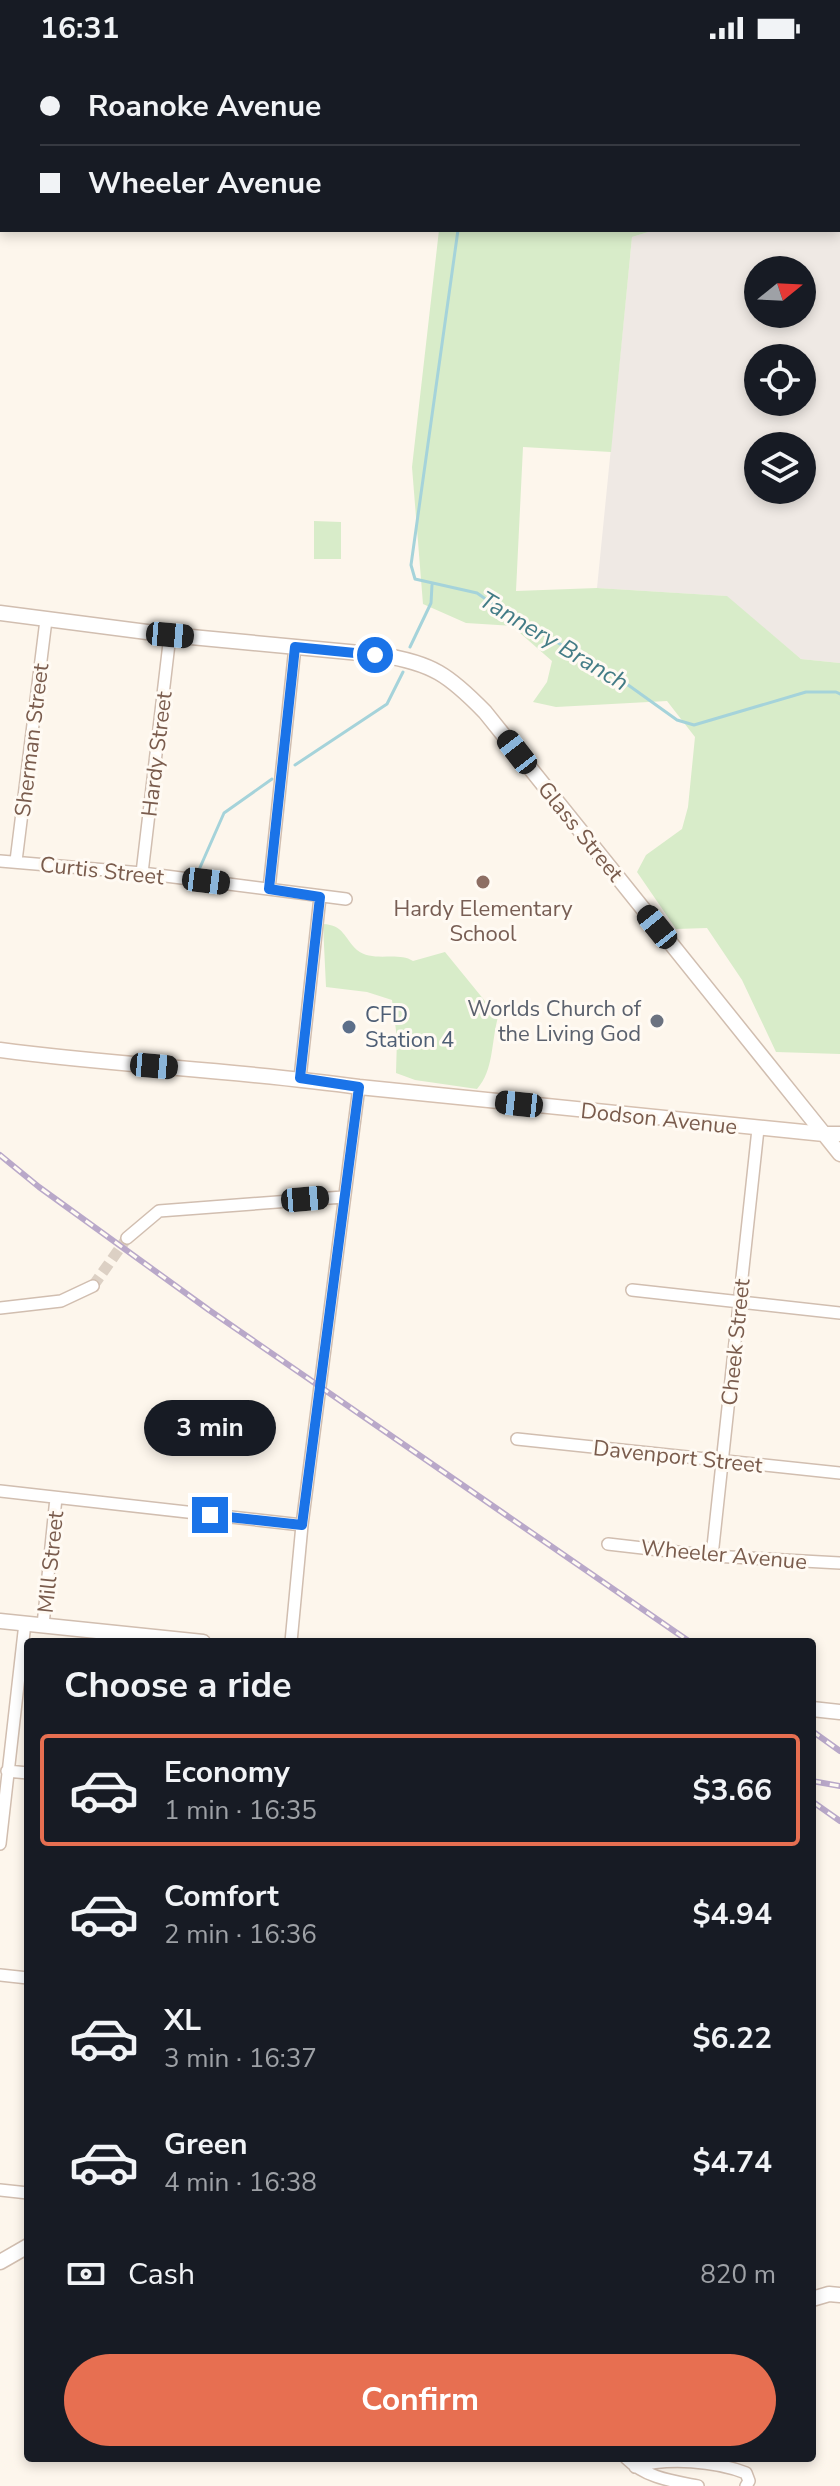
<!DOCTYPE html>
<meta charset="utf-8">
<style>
:root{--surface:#171b24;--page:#242831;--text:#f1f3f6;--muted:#9ea1a6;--line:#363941;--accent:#e76f51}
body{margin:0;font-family:"Nunito Sans",sans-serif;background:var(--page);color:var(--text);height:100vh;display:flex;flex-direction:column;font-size:30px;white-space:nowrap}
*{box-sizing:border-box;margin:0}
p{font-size:26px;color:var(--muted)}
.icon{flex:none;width:44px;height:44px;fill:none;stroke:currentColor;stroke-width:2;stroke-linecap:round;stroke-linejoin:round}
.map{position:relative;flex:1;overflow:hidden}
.sheet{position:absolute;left:24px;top:1582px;width:792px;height:824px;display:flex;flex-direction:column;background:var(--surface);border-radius:8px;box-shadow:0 4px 12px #0003}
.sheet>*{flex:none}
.hud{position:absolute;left:0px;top:0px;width:840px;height:176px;box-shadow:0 4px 12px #0003;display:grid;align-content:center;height:176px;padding:0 40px;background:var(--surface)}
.needle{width:52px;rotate:72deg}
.buttons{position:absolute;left:744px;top:200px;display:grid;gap:16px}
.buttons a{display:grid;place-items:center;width:72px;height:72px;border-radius:50%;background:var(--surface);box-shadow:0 4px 12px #0003;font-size:40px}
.end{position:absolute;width:36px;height:36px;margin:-18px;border:10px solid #1a73e8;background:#fff;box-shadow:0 0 0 4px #fff}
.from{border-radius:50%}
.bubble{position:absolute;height:56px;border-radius:28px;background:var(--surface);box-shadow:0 4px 12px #0003;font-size:26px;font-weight:700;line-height:56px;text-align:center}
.car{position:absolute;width:24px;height:48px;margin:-24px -12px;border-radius:10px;box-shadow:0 0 6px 2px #0007;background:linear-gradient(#222 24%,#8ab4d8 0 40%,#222 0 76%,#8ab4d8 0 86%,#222 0)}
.hud b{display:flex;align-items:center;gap:28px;height:76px;font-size:30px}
.hud b+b{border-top:2px solid var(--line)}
.hud i{width:20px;height:20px;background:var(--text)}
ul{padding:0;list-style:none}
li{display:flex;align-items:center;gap:24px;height:112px;margin:0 16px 12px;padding:0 24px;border:4px solid transparent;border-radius:8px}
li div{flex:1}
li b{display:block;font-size:30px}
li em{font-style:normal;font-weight:700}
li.current{border-color:var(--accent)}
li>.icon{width:72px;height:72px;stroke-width:1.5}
h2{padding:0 40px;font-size:36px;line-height:96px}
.pay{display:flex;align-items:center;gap:20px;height:88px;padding:0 40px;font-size:30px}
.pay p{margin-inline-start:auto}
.primary-button{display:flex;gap:16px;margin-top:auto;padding:16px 40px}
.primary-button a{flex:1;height:92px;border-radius:48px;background:var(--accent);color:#fff;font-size:32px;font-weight:700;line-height:92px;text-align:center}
.status{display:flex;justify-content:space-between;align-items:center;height:56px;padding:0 40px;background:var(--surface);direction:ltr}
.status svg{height:22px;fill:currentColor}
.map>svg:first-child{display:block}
.industrial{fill:#efe9e4;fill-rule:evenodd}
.green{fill:#d8ecc9}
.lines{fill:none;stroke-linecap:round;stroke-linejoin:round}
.stream{stroke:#a5d3da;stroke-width:3}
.minor-tunnel{stroke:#dcd0c4;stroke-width:11;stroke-dasharray:11 5.5;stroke-linecap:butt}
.minor-casing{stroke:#d1beb0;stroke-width:14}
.tertiary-casing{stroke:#d1beb0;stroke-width:17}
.secondary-casing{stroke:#d6c0b0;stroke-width:17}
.minor{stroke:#fff;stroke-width:11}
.tertiary{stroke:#fff;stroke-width:14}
.secondary{stroke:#fff;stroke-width:14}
.rail-casing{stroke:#b9a8c9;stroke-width:6}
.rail{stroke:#fffaf3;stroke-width:3;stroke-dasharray:9;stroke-linecap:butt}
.route{stroke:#1a73e8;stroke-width:10}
.education-dot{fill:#8d6e63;stroke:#fffaf3;stroke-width:3}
.worship-dot{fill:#6b7280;stroke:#fffaf3;stroke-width:3}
.service-dot{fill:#5c6f8a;stroke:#fffaf3;stroke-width:3}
.labels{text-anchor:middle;stroke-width:6;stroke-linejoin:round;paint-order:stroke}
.street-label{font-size:22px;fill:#7a5c4d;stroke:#fffaf3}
.education-label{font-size:22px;fill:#785e54;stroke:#fffaf3}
.worship-label{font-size:22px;fill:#5b616d;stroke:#fffaf3;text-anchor:end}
.service-label{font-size:22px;fill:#4e5e75;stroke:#fffaf3;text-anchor:start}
.water-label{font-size:24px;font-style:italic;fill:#437c86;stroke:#fffaf3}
</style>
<div class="status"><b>16:31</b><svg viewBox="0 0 49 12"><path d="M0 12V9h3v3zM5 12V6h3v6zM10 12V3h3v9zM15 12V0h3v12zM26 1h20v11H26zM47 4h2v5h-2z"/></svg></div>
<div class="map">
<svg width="840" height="2430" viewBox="0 0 840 2430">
<rect width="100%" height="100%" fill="#fdf6ec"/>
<path class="industrial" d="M 838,138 L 840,139 L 840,607 L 801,603 L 726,540 L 597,532 L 632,181 L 655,174 L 838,174 ZM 758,214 L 802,214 L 802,258 L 758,258 ZM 758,302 L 802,302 L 802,346 L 758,346 ZM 758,390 L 802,390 L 802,434 L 758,434 Z"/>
<path class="green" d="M 439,174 L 655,174 L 632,181 L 611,396 L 523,391 L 516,535 L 597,532 L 727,540 L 801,603 L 840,607 L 840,998 L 776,996 L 742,924 L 707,872 L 676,873 L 637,816 L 646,799 L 682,773 L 688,751 L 695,681 L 667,645 L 556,651 L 533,646 L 547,626 L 552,605 L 512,570 L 466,567 L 423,548 L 412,411 Z
M 314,465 L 341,466 L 341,503 L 314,503 Z
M 323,868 C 344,869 344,882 357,894 C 373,907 397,895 413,905 L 445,896 L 498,961 C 491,986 494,1014 477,1033 L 415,1024 L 396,1017 L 397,982 L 392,944 L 367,936 L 326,931 Z"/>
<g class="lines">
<path class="stream" d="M 481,2 L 481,0
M 458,174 L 411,509 L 415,523 L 477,537 L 510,560 L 610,616 L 677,664 L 694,669 L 806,636 L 836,636 L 840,638
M 410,591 L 431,547 L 432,529
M 295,709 L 387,648 L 403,616
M 198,816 L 224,757 L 272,723"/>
<path class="minor-tunnel" d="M 93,1230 L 127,1182"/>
<defs>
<path id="minor" d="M 0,805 L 142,817 L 346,843
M 16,805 L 46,564
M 142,817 L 170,579
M 269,833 L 295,591
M 300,1022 L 320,841
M 127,1182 L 159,1155 L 343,1141
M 632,1234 L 840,1257
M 0,1252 L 61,1245 L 93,1230
M 517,1383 L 840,1417
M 0,1435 L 302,1469
M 608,1488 L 712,1500 L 840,1507
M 712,1500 L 758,1073
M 43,1569 L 56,1442
M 291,1586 L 302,1469 L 359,1031
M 7,1715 L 28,1717
M 0,1788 L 25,1567
M 0,1919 L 28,1922
M 0,2134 L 28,2137
M 626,2402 C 646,2422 672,2425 698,2430
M 635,2411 C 668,2401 715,2405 746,2417 L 749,2425 L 746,2430"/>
<path id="tertiary" d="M 0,557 L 170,579 L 381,599 C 432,607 449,619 485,656 L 824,1078 L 840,1078
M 0,1565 L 203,1586
M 812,1653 L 840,1656
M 0,2206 L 28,2190
M 812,2243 L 829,2238 L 840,2239"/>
<path id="secondary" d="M 0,994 C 119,1010 240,1014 359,1031 L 824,1078 L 840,1098"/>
</defs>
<use href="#minor" class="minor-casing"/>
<use href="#tertiary" class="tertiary-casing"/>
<use href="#secondary" class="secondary-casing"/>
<use href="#minor" class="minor"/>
<use href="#tertiary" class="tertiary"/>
<use href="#secondary" class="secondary"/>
<defs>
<path id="rail" d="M 537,0 L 542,2
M 691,0 L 695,2
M 838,58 L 840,59
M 838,128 L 840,129
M 0,1099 L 39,1131 L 209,1254 L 690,1586
M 812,1675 L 840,1695
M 812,1725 L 840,1730
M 813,1746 L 840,1765"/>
</defs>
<use href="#rail" class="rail-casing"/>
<use href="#rail" class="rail"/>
</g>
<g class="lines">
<path class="route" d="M 210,1459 L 302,1469 L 359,1031 L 300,1022 L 320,841 L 269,833 L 295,591 L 375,599"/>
</g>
<circle class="education-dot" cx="483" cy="826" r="8"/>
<circle class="worship-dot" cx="657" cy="965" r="8"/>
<circle class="service-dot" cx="349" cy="971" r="8"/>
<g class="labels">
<g class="street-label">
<text transform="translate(31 684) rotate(-83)" y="8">Sherman Street</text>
<text transform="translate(156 698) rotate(-83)" y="8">Hardy Street</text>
<text transform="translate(581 775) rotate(51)" y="8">Glass Street</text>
<text transform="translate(102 814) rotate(6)" y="8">Curtis Street</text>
<text transform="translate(659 1062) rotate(6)" y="8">Dodson Avenue</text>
<text transform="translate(735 1286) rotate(-84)" y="8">Cheek Street</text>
<text transform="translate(678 1400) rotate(6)" y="8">Davenport Street</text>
<text transform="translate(724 1498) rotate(5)" y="8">Wheeler Avenue</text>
<text transform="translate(50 1506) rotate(-84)" y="8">Mill Street</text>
</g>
<g class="education-label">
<text x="483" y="860">Hardy Elementary<tspan x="483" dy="25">School</tspan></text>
</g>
<g class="worship-label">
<text x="641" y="960">Worlds Church of<tspan x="641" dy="25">the Living God</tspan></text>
</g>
<g class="service-label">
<text x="365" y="966">CFD<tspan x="365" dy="25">Station 4</tspan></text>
</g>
<g class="water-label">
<text transform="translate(554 585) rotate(31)" y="8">Tannery Branch</text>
</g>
</g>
</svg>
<div class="buttons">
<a><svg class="needle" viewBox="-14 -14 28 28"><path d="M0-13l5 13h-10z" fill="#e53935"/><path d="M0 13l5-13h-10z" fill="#9ea1a6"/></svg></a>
<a><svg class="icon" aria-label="locate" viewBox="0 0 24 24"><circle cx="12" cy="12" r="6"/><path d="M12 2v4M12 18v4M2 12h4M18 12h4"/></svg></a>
<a><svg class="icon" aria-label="layers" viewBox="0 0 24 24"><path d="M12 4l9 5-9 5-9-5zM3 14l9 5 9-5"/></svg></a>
</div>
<i class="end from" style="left:375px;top:599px"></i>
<i class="end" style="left:210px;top:1459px"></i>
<div class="bubble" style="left:144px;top:1344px;width:132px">3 min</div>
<i class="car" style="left:170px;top:579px;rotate:95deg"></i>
<i class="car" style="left:517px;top:696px;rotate:322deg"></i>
<i class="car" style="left:206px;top:825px;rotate:97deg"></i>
<i class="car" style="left:657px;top:871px;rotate:321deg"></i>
<i class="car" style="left:154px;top:1010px;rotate:95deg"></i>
<i class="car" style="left:519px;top:1048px;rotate:276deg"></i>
<i class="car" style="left:305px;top:1143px;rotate:85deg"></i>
<div class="hud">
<b><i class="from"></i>Roanoke Avenue</b>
<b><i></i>Wheeler Avenue</b>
</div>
<section class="sheet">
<h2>Choose a ride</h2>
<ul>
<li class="current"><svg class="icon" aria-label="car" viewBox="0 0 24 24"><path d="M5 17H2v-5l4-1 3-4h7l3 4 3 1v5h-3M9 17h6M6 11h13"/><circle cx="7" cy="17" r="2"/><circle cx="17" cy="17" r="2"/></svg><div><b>Economy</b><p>1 min · 16:35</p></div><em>$3.66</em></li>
<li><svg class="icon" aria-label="car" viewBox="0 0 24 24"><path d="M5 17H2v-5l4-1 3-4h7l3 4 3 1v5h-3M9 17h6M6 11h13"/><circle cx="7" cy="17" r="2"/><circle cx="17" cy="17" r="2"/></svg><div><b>Comfort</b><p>2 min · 16:36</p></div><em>$4.94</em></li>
<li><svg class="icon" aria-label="car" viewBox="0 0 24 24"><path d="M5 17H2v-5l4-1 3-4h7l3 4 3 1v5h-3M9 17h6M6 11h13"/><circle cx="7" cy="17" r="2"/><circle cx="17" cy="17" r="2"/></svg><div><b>XL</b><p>3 min · 16:37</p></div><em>$6.22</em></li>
<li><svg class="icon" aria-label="car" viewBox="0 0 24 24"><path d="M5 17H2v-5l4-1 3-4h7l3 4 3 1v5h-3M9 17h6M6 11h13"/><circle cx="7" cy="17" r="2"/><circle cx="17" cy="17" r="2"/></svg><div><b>Green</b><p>4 min · 16:38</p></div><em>$4.74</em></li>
</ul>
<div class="pay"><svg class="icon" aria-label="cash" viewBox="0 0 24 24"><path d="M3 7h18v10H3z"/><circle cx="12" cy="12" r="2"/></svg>Cash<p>820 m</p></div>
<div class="primary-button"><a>Confirm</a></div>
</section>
</div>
